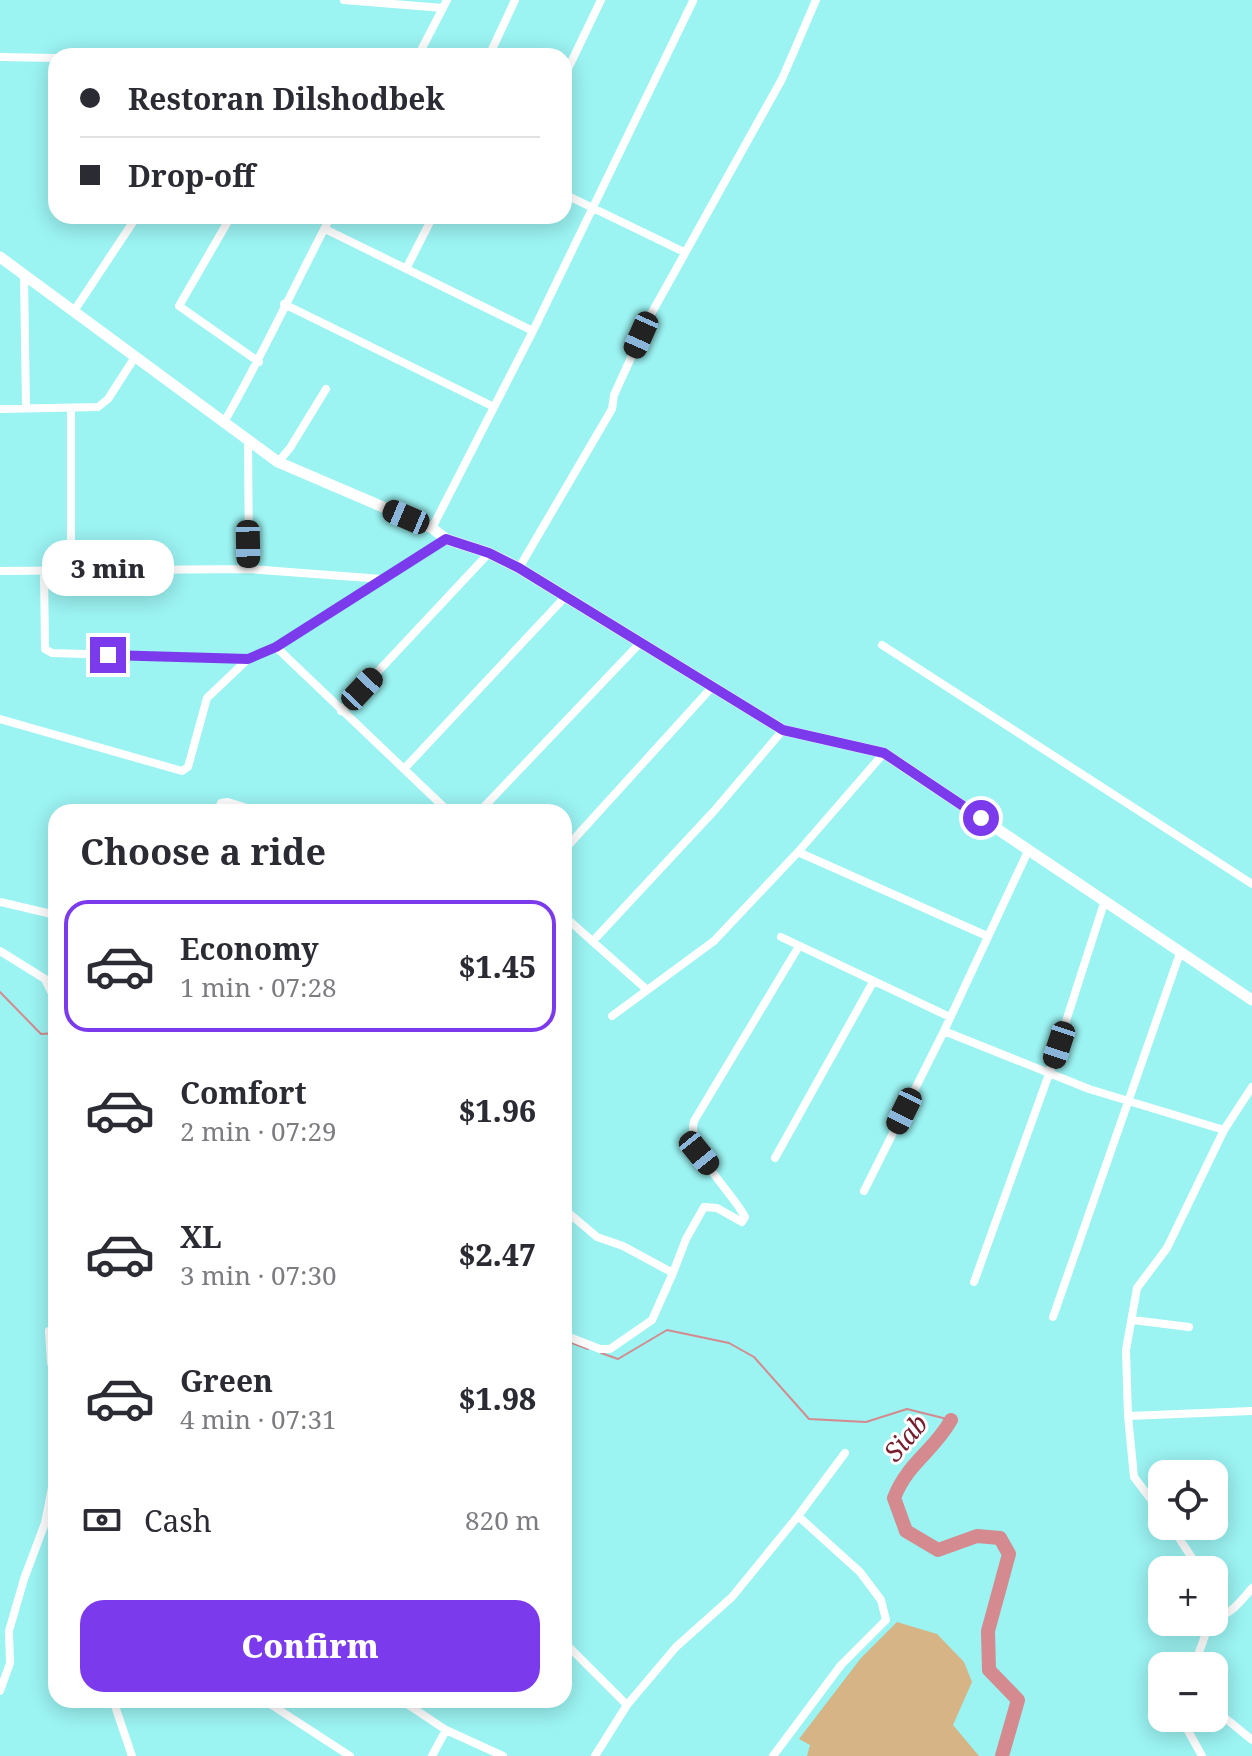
<!DOCTYPE html>
<meta charset="utf-8">
<style>
:root{--surface:#fff;--page:#f7f7f7;--text:#2b2b33;--muted:#7c7c81;--line:#e1e1e2;--accent:#7c3aed}
body{margin:0;font-family:"Noto Serif",serif;background:var(--page);color:var(--text);height:100vh;display:flex;flex-direction:column;font-size:30px;white-space:nowrap}
*{box-sizing:border-box;margin:0}
p{font-size:26px;color:var(--muted)}
.icon{flex:none;width:44px;height:44px;fill:none;stroke:currentColor;stroke-width:2;stroke-linecap:round;stroke-linejoin:round}
.map{position:relative;flex:1;overflow:hidden}
.details{position:absolute;left:48px;top:804px;width:524px;height:904px;display:flex;flex-direction:column;background:var(--surface);border-radius:24px;box-shadow:0 4px 20px #0003}
.details>*{flex:none}
.top-card{position:absolute;left:48px;top:48px;width:524px;height:176px;border-radius:24px;box-shadow:0 4px 20px #0003;display:grid;align-content:center;height:176px;padding:0 32px;background:var(--surface)}
.buttons{position:absolute;left:1148px;top:1460px;display:grid;gap:16px}
.buttons a{display:grid;place-items:center;width:80px;height:80px;border-radius:16px;background:var(--surface);box-shadow:0 4px 20px #0003;font-size:40px}
.end{position:absolute;width:36px;height:36px;margin:-18px;border:10px solid #7c3aed;background:#fff;box-shadow:0 0 0 4px #fff}
.from{border-radius:50%}
.bubble{position:absolute;height:56px;border-radius:24px;background:var(--surface);box-shadow:0 4px 20px #0003;font-size:26px;font-weight:800;line-height:56px;text-align:center}
.car{position:absolute;width:24px;height:48px;margin:-24px -12px;border-radius:10px;box-shadow:0 0 6px 2px #0007;background:linear-gradient(#222 24%,#8ab4d8 0 40%,#222 0 76%,#8ab4d8 0 86%,#222 0)}
.top-card b{display:flex;align-items:center;gap:28px;height:76px;font-size:30px}
.top-card b+b{border-top:2px solid var(--line)}
.top-card i{width:20px;height:20px;background:var(--text)}
ul{padding:0;list-style:none}
li{display:flex;align-items:center;gap:24px;height:132px;margin:0 16px 12px;padding:0 16px;border:4px solid transparent;border-radius:24px}
li div{flex:1}
li b{display:block;font-size:30px}
li em{font-style:normal;font-weight:800}
li.active{border-color:var(--accent)}
li>.icon{width:72px;height:72px;stroke-width:1.5}
h2{padding:0 32px;font-size:36px;line-height:96px}
.pay{display:flex;align-items:center;gap:20px;height:88px;padding:0 32px;font-size:30px}
.pay p{margin-inline-start:auto}
.button{display:flex;gap:16px;margin-top:auto;padding:16px 32px}
.button a{flex:1;height:92px;border-radius:24px;background:var(--accent);color:#fff;font-size:32px;font-weight:800;line-height:92px;text-align:center}
.map>svg:first-child{display:block}
.green{fill:#d6b485}
.lines{fill:none;stroke-linecap:round;stroke-linejoin:round}
.stream{stroke:#d48a8e;stroke-width:2}
.river{stroke:#d48a8e;stroke-width:14}
.minor{stroke:#fff;stroke-width:8}
.tertiary{stroke:#fff;stroke-width:11}
.route{stroke:#7c3aed;stroke-width:10}
.labels{text-anchor:middle;stroke-width:6;stroke-linejoin:round;paint-order:stroke}
.water-label{font-size:26px;font-style:italic;fill:#761e2d;stroke:#fff}
</style>
<div class="map">
<svg width="1252" height="1756" viewBox="0 0 1252 1756">
<rect width="100%" height="100%" fill="#9bf3f2"/>
<path class="green" d="M 897,1622 L 937,1634 L 964,1662 L 972,1682 L 953,1725 L 979,1756 L 807,1756 L 810,1745 L 799,1739 L 861,1658 Z"/>
<g class="lines">
<path class="stream" d="M 0,992 L 41,1034 L 56,1033
M 564,1340 L 588,1349
M 601,1353 L 618,1359 L 667,1330 L 729,1343 L 754,1357 L 809,1419 L 866,1422 L 907,1409 L 951,1420"/>
<path class="river" d="M 951,1420 C 934,1451 908,1462 894,1498 L 906,1531 L 938,1550 L 977,1536 L 1000,1538 L 1009,1554 L 988,1631 L 989,1670 L 1018,1700 L 1002,1756"/>
<path class="minor" d="M 344,0 L 443,8
M 418,56 L 447,0
M 489,56 L 515,0
M 0,57 L 56,58
M 564,77 L 601,0
M 564,194 L 684,252
M 231,216 L 179,306 L 259,362
M 325,229 L 533,331
M 406,269 L 433,216
M 24,275 L 26,408
M 284,304 L 494,407
M 74,311 L 137,216
M 71,408 L 71,570
M 0,409 L 98,407 L 108,399 L 135,357
M 224,422 C 263,355 295,284 331,216
M 248,439 L 249,569
M 278,462 L 290,448 L 326,389
M 432,528 L 533,331 L 693,1
M 519,568 L 612,409 L 614,395 L 650,316 L 782,79 L 816,0
M 0,571 L 249,569 L 382,579
M 44,571 L 45,649 L 52,653 L 248,659 L 276,647 L 446,539
M 882,645 L 1252,884
M 276,647 L 449,812
M 341,711 L 489,553
M 0,719 L 182,771 L 188,767 L 207,698 L 248,659
M 404,769 L 566,596
M 217,812 L 221,803 L 228,802 L 259,812
M 479,812 L 641,642
M 564,850 L 713,686
M 798,852 L 987,936
M 0,902 L 56,915
M 564,916 L 646,989
M 781,937 L 950,1017
M 593,941 L 714,811 L 783,730
M 0,951 L 45,979 L 56,1002
M 612,1016 L 714,941 L 798,852 L 884,753
M 944,1031 L 1089,1089 L 1224,1130
M 775,1158 L 873,982
M 864,1191 L 944,1031 L 1029,849
M 564,1209 L 597,1237 L 623,1246 L 673,1273 L 686,1239 L 704,1207 L 717,1208 L 742,1222 L 745,1217 C 731,1190 686,1152 694,1121 L 799,946
M 974,1282 L 1049,1074 L 1105,900
M 1053,1317 L 1180,953
M 1133,1320 L 1189,1327
M 49,1331 L 51,1363 L 56,1375
M 564,1335 L 600,1349 L 610,1349 L 652,1320 L 673,1273
M 1128,1416 L 1252,1411
M 1162,1514 L 1134,1477 L 1128,1416 L 1126,1350 L 1137,1288 L 1167,1248 L 1224,1130 L 1252,1087
M 1171,1526 L 1200,1570
M 1214,1618 C 1230,1616 1242,1600 1252,1588
M 564,1642 L 627,1705 L 595,1756
M 1194,1666 L 1210,1622
M 0,1691 L 10,1663 L 9,1631 L 24,1579 L 45,1523 L 56,1467
M 113,1700 L 132,1756
M 264,1700 L 350,1756
M 383,1700 L 395,1700
M 401,1700 L 446,1730 L 503,1756
M 627,1705 L 676,1647 L 732,1597 L 798,1516 L 845,1453
M 1214,1709 L 1252,1740
M 1181,1718 L 1202,1756
M 432,1756 L 446,1730
M 773,1756 L 841,1665 L 886,1620 L 881,1600 L 860,1572 L 798,1516"/>
<path class="tertiary" d="M 0,257 L 278,462 L 432,528 L 446,539 L 489,553 L 519,568 L 783,730 L 884,753 L 1252,1000"/>
</g>
<g class="lines">
<path class="route" d="M 108,655 L 248,659 L 276,647 L 446,539 L 489,553 L 519,568 L 783,730 L 884,753 L 981,818"/>
</g>
<g class="labels">
<g class="water-label">
<text transform="translate(906 1438) rotate(-50)" y="9">Siab</text>
</g>
</g>
</svg>
<div class="buttons">
<a><svg class="icon" aria-label="locate" viewBox="0 0 24 24"><circle cx="12" cy="12" r="6"/><path d="M12 2v4M12 18v4M2 12h4M18 12h4"/></svg></a>
<a>+</a>
<a>−</a>
</div>
<i class="end from" style="left:981px;top:818px"></i>
<i class="end" style="left:108px;top:655px"></i>
<div class="bubble" style="left:42px;top:540px;width:132px">3 min</div>
<i class="car" style="left:641px;top:335px;rotate:204deg"></i>
<i class="car" style="left:406px;top:517px;rotate:293deg"></i>
<i class="car" style="left:248px;top:544px;rotate:179deg"></i>
<i class="car" style="left:362px;top:689px;rotate:43deg"></i>
<i class="car" style="left:1059px;top:1045px;rotate:198deg"></i>
<i class="car" style="left:904px;top:1111px;rotate:206deg"></i>
<i class="car" style="left:699px;top:1153px;rotate:141deg"></i>
<div class="top-card">
<b><i class="from"></i>Restoran Dilshodbek</b>
<b><i></i>Drop-off</b>
</div>
<section class="details">
<h2>Choose a ride</h2>
<ul>
<li class="active"><svg class="icon" aria-label="car" viewBox="0 0 24 24"><path d="M5 17H2v-5l4-1 3-4h7l3 4 3 1v5h-3M9 17h6M6 11h13"/><circle cx="7" cy="17" r="2"/><circle cx="17" cy="17" r="2"/></svg><div><b>Economy</b><p>1 min · 07:28</p></div><em>$1.45</em></li>
<li><svg class="icon" aria-label="car" viewBox="0 0 24 24"><path d="M5 17H2v-5l4-1 3-4h7l3 4 3 1v5h-3M9 17h6M6 11h13"/><circle cx="7" cy="17" r="2"/><circle cx="17" cy="17" r="2"/></svg><div><b>Comfort</b><p>2 min · 07:29</p></div><em>$1.96</em></li>
<li><svg class="icon" aria-label="car" viewBox="0 0 24 24"><path d="M5 17H2v-5l4-1 3-4h7l3 4 3 1v5h-3M9 17h6M6 11h13"/><circle cx="7" cy="17" r="2"/><circle cx="17" cy="17" r="2"/></svg><div><b>XL</b><p>3 min · 07:30</p></div><em>$2.47</em></li>
<li><svg class="icon" aria-label="car" viewBox="0 0 24 24"><path d="M5 17H2v-5l4-1 3-4h7l3 4 3 1v5h-3M9 17h6M6 11h13"/><circle cx="7" cy="17" r="2"/><circle cx="17" cy="17" r="2"/></svg><div><b>Green</b><p>4 min · 07:31</p></div><em>$1.98</em></li>
</ul>
<div class="pay"><svg class="icon" aria-label="cash" viewBox="0 0 24 24"><path d="M3 7h18v10H3z"/><circle cx="12" cy="12" r="2"/></svg>Cash<p>820 m</p></div>
<div class="button"><a>Confirm</a></div>
</section>
</div>
